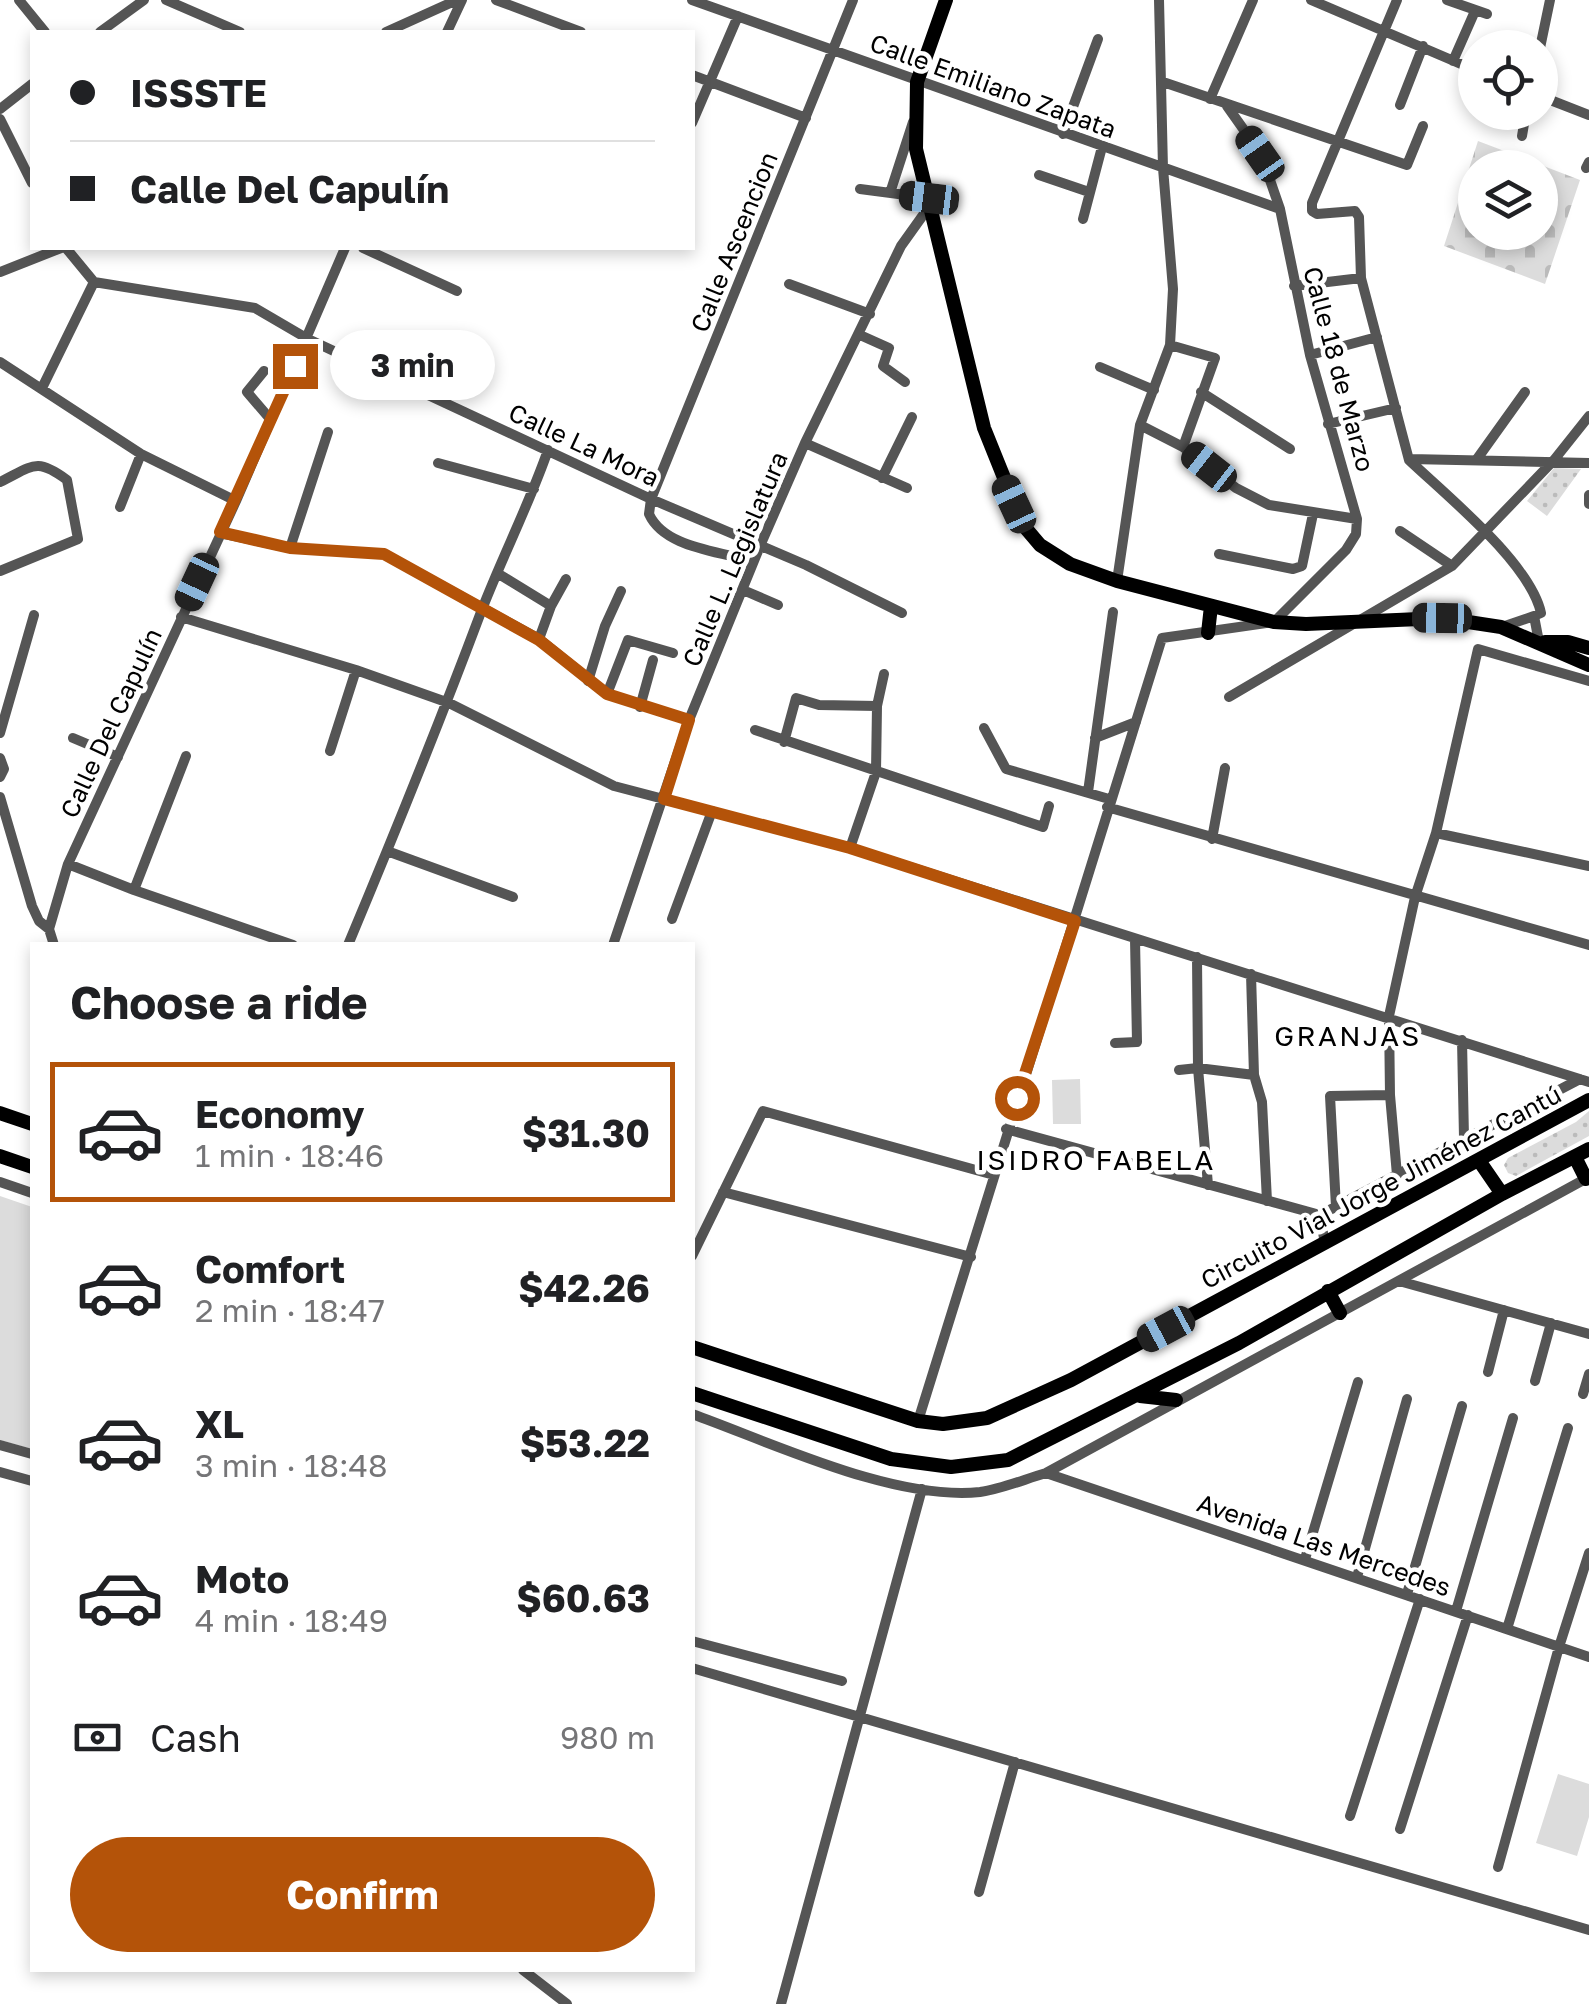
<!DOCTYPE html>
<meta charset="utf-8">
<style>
:root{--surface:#fff;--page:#f6f6f6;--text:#202124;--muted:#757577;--line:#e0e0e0;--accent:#b45309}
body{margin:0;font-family:"Golos Text",sans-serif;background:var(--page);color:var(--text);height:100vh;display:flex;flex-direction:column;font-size:38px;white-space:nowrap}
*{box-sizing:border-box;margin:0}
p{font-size:32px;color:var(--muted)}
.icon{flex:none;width:55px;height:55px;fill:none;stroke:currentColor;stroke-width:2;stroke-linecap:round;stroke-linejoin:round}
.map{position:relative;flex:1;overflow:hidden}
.sheet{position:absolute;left:30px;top:942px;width:665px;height:1030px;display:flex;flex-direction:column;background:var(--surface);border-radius:0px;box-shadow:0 5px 15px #0003}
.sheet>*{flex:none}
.hud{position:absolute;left:30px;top:30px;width:665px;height:220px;border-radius:0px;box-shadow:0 5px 15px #0003;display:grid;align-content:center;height:220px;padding:0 40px;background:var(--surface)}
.controls{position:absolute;left:1458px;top:30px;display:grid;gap:20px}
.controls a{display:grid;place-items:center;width:100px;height:100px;border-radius:50%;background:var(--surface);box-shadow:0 5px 15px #0003;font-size:50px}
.end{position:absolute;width:45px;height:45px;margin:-22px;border:12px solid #b45309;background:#fff;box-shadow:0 0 0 5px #fff}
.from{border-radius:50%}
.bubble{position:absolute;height:70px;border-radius:35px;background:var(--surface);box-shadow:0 5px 15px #0003;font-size:32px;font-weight:700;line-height:70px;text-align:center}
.car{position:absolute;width:30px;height:60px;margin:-30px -15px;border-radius:12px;box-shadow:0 0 8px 2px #0007;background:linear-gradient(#222 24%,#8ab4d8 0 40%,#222 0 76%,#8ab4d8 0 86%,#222 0)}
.hud b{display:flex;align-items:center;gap:35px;height:95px;font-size:38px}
.hud b+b{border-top:2px solid var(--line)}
.hud i{width:25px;height:25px;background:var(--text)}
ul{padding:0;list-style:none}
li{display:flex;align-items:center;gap:30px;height:140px;margin:0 20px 15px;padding:0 20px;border:5px solid transparent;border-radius:0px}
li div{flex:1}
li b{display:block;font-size:38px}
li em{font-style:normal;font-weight:700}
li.current{border-color:var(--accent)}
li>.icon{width:90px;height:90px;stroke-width:1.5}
h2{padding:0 40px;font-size:45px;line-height:120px}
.pay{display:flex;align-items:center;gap:25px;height:110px;padding:0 40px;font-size:38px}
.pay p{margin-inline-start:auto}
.action{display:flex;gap:20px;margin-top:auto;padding:20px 40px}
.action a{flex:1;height:115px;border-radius:60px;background:var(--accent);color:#fff;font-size:40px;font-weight:700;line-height:115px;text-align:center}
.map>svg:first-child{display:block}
.green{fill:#dcdcdc}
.cemetery{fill:url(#cemetery-stones);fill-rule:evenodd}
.park{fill:url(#park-dots)}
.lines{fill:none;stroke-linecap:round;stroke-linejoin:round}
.minor{stroke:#555;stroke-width:10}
.major{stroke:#000;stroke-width:14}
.route{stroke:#b45309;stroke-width:12}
.labels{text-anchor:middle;stroke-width:9;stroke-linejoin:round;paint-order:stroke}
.street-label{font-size:25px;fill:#000;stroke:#fff}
.neighbourhood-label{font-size:28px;letter-spacing:2.5px;fill:#000;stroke:#fff}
</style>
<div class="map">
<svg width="1589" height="2004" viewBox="0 0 1589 2004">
<defs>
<pattern id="cemetery-stones" width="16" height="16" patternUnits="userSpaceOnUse" patternTransform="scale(2.5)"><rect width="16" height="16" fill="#dcdcdc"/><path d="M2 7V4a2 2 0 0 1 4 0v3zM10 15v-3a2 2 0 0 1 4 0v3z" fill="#bbb"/></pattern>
<pattern id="park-dots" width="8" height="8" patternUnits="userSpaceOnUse" patternTransform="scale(2.5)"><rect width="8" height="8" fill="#dcdcdc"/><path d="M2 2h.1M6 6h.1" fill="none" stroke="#bbb" stroke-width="1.8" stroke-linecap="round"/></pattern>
</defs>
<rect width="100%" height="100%" fill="#fff"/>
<path class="green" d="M 1080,1079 L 1081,1124 L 1053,1124 L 1052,1080 Z
M 0,1196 L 32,1207 L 32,1449 L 0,1440 Z
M 1558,1774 L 1589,1784 L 1589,1817 L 1577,1856 L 1536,1843 Z"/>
<path class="cemetery" d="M 1478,141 L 1580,180 L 1545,284 L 1444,246 ZM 1475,168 L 1540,168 L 1540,232 L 1475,232 Z"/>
<path class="park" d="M 1554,468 L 1581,469 L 1547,516 L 1527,501 Z
M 1589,1111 L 1589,1136 L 1516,1176 L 1508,1173 L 1504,1165 L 1508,1158 L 1576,1122 Z"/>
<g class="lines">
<path class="minor" d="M 19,0 L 45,32
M 166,0 L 240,32
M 496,0 L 581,32
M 692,0 L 1280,209
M 1311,0 L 1475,70
M 1397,0 L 1312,203 L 1312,211 L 1317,214 L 1355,211 L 1359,217 L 1361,278 L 1409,460
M 1447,0 L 1487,14
M 100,32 L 144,0
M 386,32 L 457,0
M 447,32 L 462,0
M 1540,48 L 1550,0
M 1453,61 L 1475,11
M 692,75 L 806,118
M 1163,82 L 1407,165 L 1423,126
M 1540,96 L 1589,115
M 1210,99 L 1253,0
M 1400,105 L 1423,46
M 0,109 L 32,84
M 0,119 L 32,183
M 692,123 L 738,16
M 1063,134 L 1098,39
M 1522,136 L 1526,112
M 1586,168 L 1589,162
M 1039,175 L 1089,192
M 860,189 L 929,198
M 890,193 L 913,122
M 1083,219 L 1102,147
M 66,248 L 94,282 L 255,308 L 308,339 L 651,499 L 806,565 L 902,613
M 363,248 L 457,291
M 0,272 L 61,248
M 789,284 L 870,314
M 1294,286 L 1361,278
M 860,335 L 889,348 L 883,366 L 905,382
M 1170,345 L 1215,358 L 1183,447
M 1310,355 L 1377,337
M 0,362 L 141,454 L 236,501
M 1100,367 L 1154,390
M 264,371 L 247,392 L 271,420
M 42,388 L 94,282
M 1201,392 L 1290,449
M 1328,424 L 1396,408
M 1140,425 L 1183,447 L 1236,488 L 1269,505 L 1357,519
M 805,443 L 907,488
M 1410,459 L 1589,463
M 1477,459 L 1525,392
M 1409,460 C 1447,496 1530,563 1541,613 L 1534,616 L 1539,642
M 438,463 L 534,489
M 882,478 L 912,417
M 0,482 C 33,466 36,457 67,480 L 78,539 L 0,571
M 1589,495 L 1589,504
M 120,507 L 141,454
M 1400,531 L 1452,566
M 220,533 L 290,548 L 384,554 L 539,639 L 607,694 L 689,720
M 290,548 L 328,432
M 1219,554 L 1293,569 L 1302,566 L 1313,514
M 739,558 C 710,550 663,545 649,514 L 651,499 L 853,0
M 497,573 L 551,606
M 1117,581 L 1140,425 L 1170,345 L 1173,289 L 1163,168 L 1159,0
M 743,590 L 778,605
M 181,617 L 356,670 L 449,703 L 614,786 L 850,848 L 1589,1082
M 1502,627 L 1534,616
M 539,639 L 551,606 L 566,579
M 588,681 L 605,626 L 621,591
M 607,694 L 628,640 L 673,653
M 1229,697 L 1452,566 L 1554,460 L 1589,416
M 640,707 L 653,660
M 984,728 L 1006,769 L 1109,799
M 755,730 L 1043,827 L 1049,806
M 0,733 L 34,615
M 73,738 L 118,757
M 1095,738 L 1136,722
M 784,742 L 796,698 L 819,705 L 877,706
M 330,751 L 356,670
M 0,758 L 4,769 L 0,777
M 1088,792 L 1113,612
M 0,797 L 32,906 L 39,921 L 49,929
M 1107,807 L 1589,945
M 1436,833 L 1589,866
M 1212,839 L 1225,768
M 850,848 L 876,772 L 877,706 L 884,674
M 387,851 L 513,897
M 68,864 L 134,890 L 293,945
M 134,890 L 186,756
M 672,919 L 712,811
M 54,945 L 49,929 L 68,864 L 236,501 L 345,248
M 348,945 C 394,835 439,724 481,612 C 502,557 529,505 548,450
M 613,945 L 689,720 L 760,546 L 805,443 L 901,246 L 931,204
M 1197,957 L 1198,1068 L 1208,1185
M 1251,974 L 1254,1075 L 1262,1102 L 1267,1201
M 1462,1040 L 1464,1138
M 1115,1043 L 1137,1042 L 1135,939
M 1179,1070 L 1198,1068 L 1254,1075
M 1006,1129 L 1320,1215
M 1397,1175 L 1390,1095 L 1389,1016 L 1415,897 L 1436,833 L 1478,649 L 1589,681
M 0,1182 L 32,1193
M 723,1192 L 971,1257
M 1336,1207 L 1330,1096 L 1390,1095
M 1320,1215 L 1580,1079
M 1320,1215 L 1325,1244
M 692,1256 L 763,1111 L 994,1175
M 1399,1281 L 1589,1334
M 1488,1372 L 1504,1310
M 1535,1381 L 1551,1323
M 1583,1394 L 1589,1374
M 692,1414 C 773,1443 894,1501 980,1492 C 1002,1489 1025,1479 1046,1473 L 1589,1177
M 918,1421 L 1162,638 L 1274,622 L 1346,550 L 1356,534 L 1357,519 L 1310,355 L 1280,209 L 1261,154 L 1227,106
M 0,1445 L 32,1454
M 0,1472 L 32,1481
M 1046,1473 L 1589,1657
M 1305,1559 L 1358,1382
M 1357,1577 L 1407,1399
M 1407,1594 L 1462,1406
M 1456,1611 L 1513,1418
M 1507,1629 L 1568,1428
M 692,1641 L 842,1681
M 692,1668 L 1589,1930
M 1350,1816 L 1420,1599
M 1400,1829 L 1468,1615
M 1498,1867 L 1559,1647 L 1589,1553
M 979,1892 L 1015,1762
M 523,1970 L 567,2004
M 781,2004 L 922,1489"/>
<path class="major" d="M 946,0 L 917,82 L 916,149 L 984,428 L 1023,525 L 1040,545 L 1070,564 L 1117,581 L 1274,622 L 1306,624 L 1442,618 L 1501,627 L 1589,665
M 1208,633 L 1211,606
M 1545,642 L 1568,642 L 1589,648
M 0,1113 L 32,1124
M 0,1156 L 32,1167
M 1575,1157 L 1586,1179
M 1480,1162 L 1502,1194
M 1328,1291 L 1340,1313
M 692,1347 L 918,1421 L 943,1424 L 987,1418 L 1071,1380 L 1589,1100
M 692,1393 L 891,1459 L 951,1467 L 1008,1460 L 1239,1343 L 1502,1194 L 1589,1149
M 1140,1396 L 1176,1400"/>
</g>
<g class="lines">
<path class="route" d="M 295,366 L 220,532 L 290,548 L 384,554 L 539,640 L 607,694 L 689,720 L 664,799 L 850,848 L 1075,921 L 1017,1098"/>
</g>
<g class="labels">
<g class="street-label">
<text transform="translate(993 86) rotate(20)" y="9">Calle Emiliano Zapata</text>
<text transform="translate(734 242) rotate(-68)" y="9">Calle Ascencion</text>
<text transform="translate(1339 369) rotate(75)" y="9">Calle 18 de Marzo</text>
<text transform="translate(584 445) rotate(25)" y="9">Calle La Mora</text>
<text transform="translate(735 559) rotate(-67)" y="9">Calle L. Legislatura</text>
<text transform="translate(111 723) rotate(-65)" y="9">Calle Del Capulín</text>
<text transform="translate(1381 1187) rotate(-28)" y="9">Circuito Vial Jorge Jiménez Cantú</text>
<text transform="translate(1324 1545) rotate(19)" y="9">Avenida Las Mercedes</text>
</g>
<g class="neighbourhood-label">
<text x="1348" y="1046">GRANJAS</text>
<text x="1096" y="1170">ISIDRO FABELA</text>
</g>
</g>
</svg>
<div class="controls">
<a><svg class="icon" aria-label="locate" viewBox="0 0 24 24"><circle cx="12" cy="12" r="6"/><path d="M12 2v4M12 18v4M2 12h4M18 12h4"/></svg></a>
<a><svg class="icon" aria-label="layers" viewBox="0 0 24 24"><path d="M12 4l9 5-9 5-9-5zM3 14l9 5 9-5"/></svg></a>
</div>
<i class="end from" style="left:1017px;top:1098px"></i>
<i class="end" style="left:295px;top:366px"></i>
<div class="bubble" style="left:330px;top:330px;width:165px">3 min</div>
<i class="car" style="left:1260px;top:154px;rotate:325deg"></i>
<i class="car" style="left:929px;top:198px;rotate:277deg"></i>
<i class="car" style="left:1209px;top:467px;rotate:308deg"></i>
<i class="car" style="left:1014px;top:504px;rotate:335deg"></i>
<i class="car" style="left:197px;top:582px;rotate:205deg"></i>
<i class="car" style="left:1442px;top:618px;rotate:271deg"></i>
<i class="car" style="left:1166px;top:1329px;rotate:242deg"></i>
<div class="hud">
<b><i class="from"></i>ISSSTE</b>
<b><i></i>Calle Del Capulín</b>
</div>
<section class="sheet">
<h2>Choose a ride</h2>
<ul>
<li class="current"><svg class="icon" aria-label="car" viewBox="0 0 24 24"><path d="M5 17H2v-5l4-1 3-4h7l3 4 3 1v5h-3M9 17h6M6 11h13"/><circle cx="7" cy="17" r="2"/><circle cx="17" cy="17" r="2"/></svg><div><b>Economy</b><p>1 min · 18:46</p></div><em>$31.30</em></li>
<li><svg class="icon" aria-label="car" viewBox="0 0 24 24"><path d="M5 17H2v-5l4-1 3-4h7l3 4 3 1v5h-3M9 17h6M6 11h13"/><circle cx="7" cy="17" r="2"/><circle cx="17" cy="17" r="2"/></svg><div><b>Comfort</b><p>2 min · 18:47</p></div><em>$42.26</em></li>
<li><svg class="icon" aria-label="car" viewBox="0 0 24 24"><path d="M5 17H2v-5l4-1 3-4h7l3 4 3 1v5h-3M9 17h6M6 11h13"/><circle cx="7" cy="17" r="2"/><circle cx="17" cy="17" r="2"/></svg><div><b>XL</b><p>3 min · 18:48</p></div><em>$53.22</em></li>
<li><svg class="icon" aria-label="car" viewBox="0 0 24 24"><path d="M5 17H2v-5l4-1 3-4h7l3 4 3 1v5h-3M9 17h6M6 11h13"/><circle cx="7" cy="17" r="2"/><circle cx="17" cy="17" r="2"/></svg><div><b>Moto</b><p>4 min · 18:49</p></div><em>$60.63</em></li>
</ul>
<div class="pay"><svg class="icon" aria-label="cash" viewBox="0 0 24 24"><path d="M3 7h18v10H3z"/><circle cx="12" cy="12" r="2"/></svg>Cash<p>980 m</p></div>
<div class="action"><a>Confirm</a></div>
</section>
</div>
